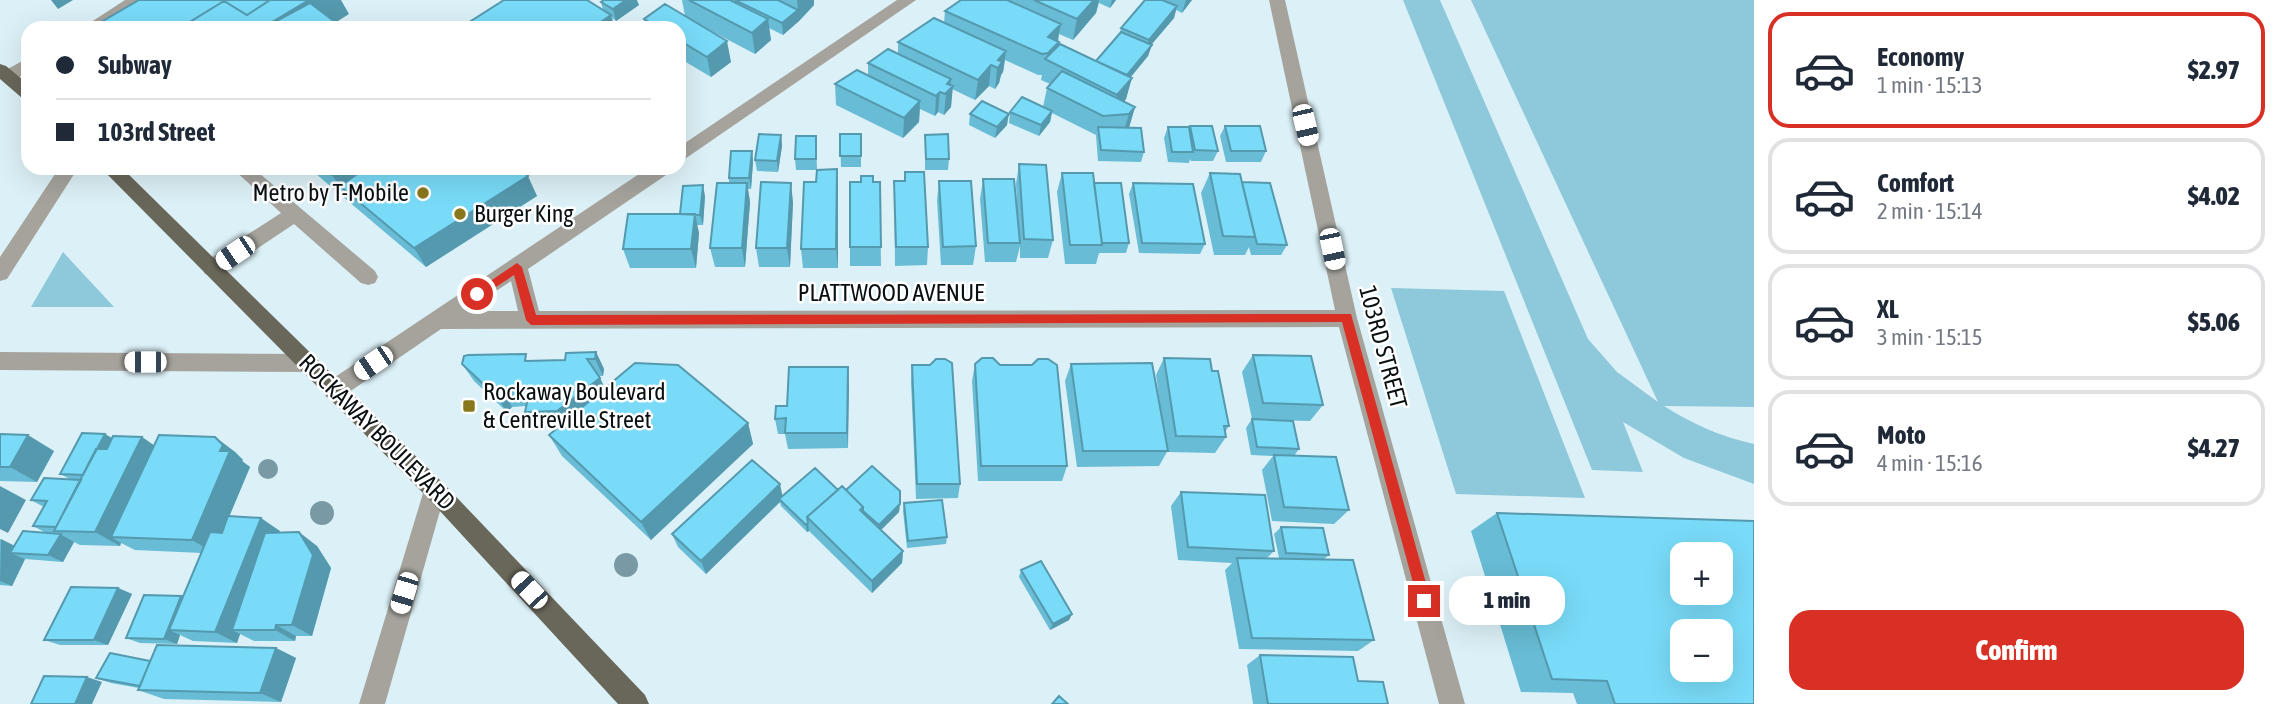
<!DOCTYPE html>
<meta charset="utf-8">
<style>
:root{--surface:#fff;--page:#f6f6f7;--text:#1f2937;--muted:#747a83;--line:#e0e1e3;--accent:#d93025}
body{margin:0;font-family:"Asap Condensed",sans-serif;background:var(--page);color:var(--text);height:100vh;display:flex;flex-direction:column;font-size:26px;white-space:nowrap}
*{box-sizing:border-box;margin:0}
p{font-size:23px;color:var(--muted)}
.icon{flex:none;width:38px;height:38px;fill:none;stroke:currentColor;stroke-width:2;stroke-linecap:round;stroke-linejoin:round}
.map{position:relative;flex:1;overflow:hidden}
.drawer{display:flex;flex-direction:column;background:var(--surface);width:525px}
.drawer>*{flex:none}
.guide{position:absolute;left:21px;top:21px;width:665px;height:154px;border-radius:21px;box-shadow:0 7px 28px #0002;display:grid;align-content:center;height:154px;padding:0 35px;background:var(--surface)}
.tools{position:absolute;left:1670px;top:542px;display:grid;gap:14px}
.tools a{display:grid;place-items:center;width:63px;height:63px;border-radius:14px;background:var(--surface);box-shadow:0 7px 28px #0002;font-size:35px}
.end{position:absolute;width:32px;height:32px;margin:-16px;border:9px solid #d93025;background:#fff;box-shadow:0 0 0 4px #fff}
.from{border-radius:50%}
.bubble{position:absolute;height:49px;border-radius:21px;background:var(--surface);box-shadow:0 7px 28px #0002;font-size:23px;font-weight:800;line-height:49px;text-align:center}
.car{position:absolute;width:21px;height:42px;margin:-21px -10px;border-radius:9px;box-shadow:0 0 5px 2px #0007;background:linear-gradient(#fff 24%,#345 0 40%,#fff 0 76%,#345 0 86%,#fff 0)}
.guide b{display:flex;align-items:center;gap:24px;height:66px;font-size:26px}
.guide b+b{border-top:2px solid var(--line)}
.guide i{width:18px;height:18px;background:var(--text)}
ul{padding:12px 0 0;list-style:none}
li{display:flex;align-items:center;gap:21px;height:116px;margin:0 14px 10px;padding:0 21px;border:4px solid var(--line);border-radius:21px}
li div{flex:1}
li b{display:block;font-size:26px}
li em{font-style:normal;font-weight:800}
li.on{border-color:var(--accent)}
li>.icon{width:63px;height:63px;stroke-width:1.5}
.button{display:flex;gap:14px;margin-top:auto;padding:14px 35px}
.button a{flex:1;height:80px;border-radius:21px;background:var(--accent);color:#fff;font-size:28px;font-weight:800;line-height:80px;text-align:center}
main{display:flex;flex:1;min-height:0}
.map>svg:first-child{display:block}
.green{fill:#8dc8db}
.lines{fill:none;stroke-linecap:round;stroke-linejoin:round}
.minor{fill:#a5a39c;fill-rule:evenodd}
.major{fill:#69665a;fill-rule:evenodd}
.tree{fill:#799aa4}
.wall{fill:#68bcd5}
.shaded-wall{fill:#5599ae}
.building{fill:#79dbf8;stroke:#5599ae;stroke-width:2;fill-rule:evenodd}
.route{fill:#d93025}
.poi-dot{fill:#89771b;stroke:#fff;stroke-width:2.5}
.labels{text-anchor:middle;stroke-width:5;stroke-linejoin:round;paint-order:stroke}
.poi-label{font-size:24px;fill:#091012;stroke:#fff;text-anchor:start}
.street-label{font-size:24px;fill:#091012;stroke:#fff}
</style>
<main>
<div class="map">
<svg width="1754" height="704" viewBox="0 0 1754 704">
<rect width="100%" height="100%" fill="#dcf1f7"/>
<path class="green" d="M 1403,0 L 1440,0 L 1588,339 L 1617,372 L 1658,402 L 1471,0 L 1754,0 L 1754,407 L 1664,406 C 1692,424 1722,437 1754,444 L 1754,484 L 1684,458 L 1623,422 L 1643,472 L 1592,470 Z
M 63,252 L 114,307 L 31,307 Z
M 1391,288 L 1504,291 L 1585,498 L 1456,494 Z"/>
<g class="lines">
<path class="minor" d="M 125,0 L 145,0 L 102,28 L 82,28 Z
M 897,0 L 916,0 L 679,163 L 679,147 Z
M 1269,0 L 1285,0 L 1357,318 L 1465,704 L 1439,704 L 1339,327 L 441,329 L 342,397 L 334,399 L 326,397 L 323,390 L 326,383 L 648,168 L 671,168 L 669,173 L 528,269 L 539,311 L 1335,310 ZM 511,281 L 518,311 L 466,311 Z
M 28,58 L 28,72 L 14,80 L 2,80 L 2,72 Z
M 59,168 L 78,168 L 7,279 L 0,281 L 0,257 Z
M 232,168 L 253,168 L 375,271 L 378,277 L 375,283 L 368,285 L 361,283 L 294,224 L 219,274 L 212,276 L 205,274 L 202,268 L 205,262 L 281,213 Z
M 0,352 L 309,354 L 316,357 L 320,363 L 316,369 L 309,372 L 0,370 Z
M 435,479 L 443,483 L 446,490 L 385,704 L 359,704 L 424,490 L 427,483 Z"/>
<path class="major" d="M 0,64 L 6,66 L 28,84 L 28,100 L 22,98 L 0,79 Z
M 101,168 L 122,168 L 443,483 L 645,695 L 649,704 L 618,704 L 427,497 Z"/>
</g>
<g class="tree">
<circle cx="268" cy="469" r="10"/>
<circle cx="322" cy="513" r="12"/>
<circle cx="626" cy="565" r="12"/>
</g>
<path class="wall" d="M 682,0 L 814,0 L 814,5 L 799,21 L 783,35 L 769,28 L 771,40 L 755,54 L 700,25 L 731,62 L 711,77 L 679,58 L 679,28 L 646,28 L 644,19 L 685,16 Z
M 961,0 L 1116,0 L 1110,8 L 1099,3 L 1096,13 L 1073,40 L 1059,34 L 1058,46 L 1096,61 L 1120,34 L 1121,28 L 1145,0 L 1192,0 L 1182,13 L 1176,10 L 1174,18 L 1151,45 L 1148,56 L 1131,77 L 1126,99 L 1124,102 L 1135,107 L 1129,128 L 1144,152 L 1141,162 L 1098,161 L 1096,135 L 1052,113 L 1050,122 L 1039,136 L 1009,123 L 1010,112 L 1043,107 L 1047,88 L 1050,84 L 1041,80 L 1042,75 L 1038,75 L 1005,60 L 1003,72 L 1001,75 L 999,83 L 995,89 L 989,86 L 975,100 L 952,89 L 951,107 L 944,115 L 938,112 L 935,116 L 920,109 L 919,122 L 903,138 L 836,105 L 835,84 L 868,75 L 868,63 L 898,54 L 898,42 L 944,23 L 945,11 Z
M 601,2 L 639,5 L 616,21 L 603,10 Z
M 970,114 L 1007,125 L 995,138 L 969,125 Z
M 1190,126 L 1218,151 L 1213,161 L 1191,161 L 1190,159 L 1189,163 L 1168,162 L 1164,138 L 1168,127 L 1189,128 Z
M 1225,126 L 1266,151 L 1261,162 L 1226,162 L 1220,136 Z
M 840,134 L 861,134 L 861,167 L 841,167 Z
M 781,135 L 782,146 L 778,172 L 757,171 L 755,160 Z
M 925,135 L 949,159 L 948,170 L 925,170 Z
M 816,136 L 817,170 L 837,169 L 838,189 L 838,268 L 803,268 L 801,249 L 816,182 L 817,170 L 796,170 L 795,159 Z
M 752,151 L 753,162 L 751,189 L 748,189 L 750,202 L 745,267 L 715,267 L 710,248 L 729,183 L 729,178 Z
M 1019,164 L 1053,240 L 1048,258 L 1020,258 L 1020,246 L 1016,262 L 985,262 L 980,199 L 983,179 L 1018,226 L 1016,184 Z
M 309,168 L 518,168 L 537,196 L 426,267 Z
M 1062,173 L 1094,183 L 1129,243 L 1126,253 L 1099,253 L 1096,264 L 1065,264 L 1057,192 Z
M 1210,173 L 1242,182 L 1287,245 L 1281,255 L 1251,255 L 1249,247 L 1245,255 L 1214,255 L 1201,193 Z
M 894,181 L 928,247 L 927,265 L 895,266 Z
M 939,181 L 976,246 L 973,265 L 941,265 L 937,200 Z
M 873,182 L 880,182 L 881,266 L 850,266 L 850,247 Z
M 1133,183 L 1205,244 L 1200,254 L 1139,253 L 1129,194 Z
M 705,196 L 703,225 L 697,225 L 699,233 L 696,268 L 630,268 L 623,249 L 680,214 Z
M 793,202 L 790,267 L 759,267 L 756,248 Z
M 596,352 L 604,369 L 603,376 L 599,376 L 605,389 L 748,423 L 753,444 L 651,540 L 562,456 L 549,435 L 559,427 L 535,428 L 525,412 L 526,406 L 512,407 L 507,412 L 474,381 L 462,364 L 565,360 Z
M 1253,355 L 1323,405 L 1310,421 L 1271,420 L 1299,449 L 1294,456 L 1349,510 L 1334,524 L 1272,521 L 1262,470 L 1273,456 L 1251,455 L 1246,428 L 1252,419 L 1242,372 Z
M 1164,358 L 1212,371 L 1229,426 L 1225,432 L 1226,437 L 1215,453 L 1167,452 L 1159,466 L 1077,467 L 1065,381 L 1071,364 L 1162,420 L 1156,375 Z
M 975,364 L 1032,365 L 1067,466 L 1062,481 L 978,481 L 972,381 Z
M 912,365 L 960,484 L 958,498 L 916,499 L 911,382 Z
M 848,367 L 848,448 L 788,449 L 785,434 L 778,434 L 775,419 Z
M 0,434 L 54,451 L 37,482 L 0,481 Z
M 105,434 L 112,438 L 142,437 L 154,446 L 215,437 L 235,452 L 243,460 L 242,461 L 250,467 L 229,516 L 280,531 L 280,532 L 317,546 L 331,568 L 312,636 L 296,636 L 295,641 L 254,641 L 240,634 L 237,643 L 193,641 L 180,635 L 177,644 L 140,643 L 126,638 L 183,596 L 202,553 L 135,550 L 121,543 L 120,546 L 80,545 L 74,542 L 63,562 L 25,559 L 12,586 L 0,585 L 0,539 L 14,546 L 46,533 L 33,526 L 44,507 L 31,500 L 70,479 L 60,474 Z
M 838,490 L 900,491 L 899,512 L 881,530 L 903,551 L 902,563 L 872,593 L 809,531 L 807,532 L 781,506 L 780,502 L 706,574 L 678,547 L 672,534 L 783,495 Z
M 1181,492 L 1274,551 L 1267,558 L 1279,558 L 1274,534 L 1281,527 L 1329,555 L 1324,559 L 1374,640 L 1358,651 L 1239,649 L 1225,570 L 1232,563 L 1178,560 L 1171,506 Z
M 904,503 L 947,537 L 946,544 L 907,548 L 903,511 Z
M 1497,513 L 1754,704 L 1577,704 L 1573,693 L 1521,692 L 1471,531 Z
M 1021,570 L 1072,614 L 1069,620 L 1050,630 L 1019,577 Z
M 118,588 L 132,594 L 108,645 L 60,645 L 44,640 Z
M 276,648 L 296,658 L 281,702 L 164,699 L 138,690 L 139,688 L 111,683 L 96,678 Z
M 1260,655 L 1358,681 L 1388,704 L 1253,704 L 1247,665 Z"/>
<path class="shaded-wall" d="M 51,0 L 73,0 L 58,9 Z
M 309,0 L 341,0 L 349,14 L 327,28 L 256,28 Z
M 626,0 L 637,0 L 639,5 L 616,21 L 613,9 Z
M 797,0 L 814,0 L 814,5 L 799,21 L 783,35 L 782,23 L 798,10 Z
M 1094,0 L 1099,0 L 1096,13 L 1073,40 L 1077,19 Z
M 1112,0 L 1116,0 L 1110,8 Z
M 1186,0 L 1192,0 L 1182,13 Z
M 1177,6 L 1174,18 L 1146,51 L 1149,40 Z
M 611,15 L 615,28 L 592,28 Z
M 768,19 L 771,40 L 755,54 L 752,33 Z
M 1061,24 L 1057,43 L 1059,42 L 1054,63 L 1047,60 L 1048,37 Z
M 727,41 L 731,62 L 711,77 L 707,57 Z
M 1152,45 L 1148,56 L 1119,91 L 1122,80 Z
M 1006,51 L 1003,72 L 1001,75 L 999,83 L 995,89 L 998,60 Z
M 991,65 L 989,86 L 975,100 L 978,80 Z
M 1132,78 L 1126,99 L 1112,116 L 1117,95 Z
M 951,79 L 950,89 L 953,86 L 951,107 L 944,115 L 947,84 Z
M 940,92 L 938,112 L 935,116 L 936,96 Z
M 920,101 L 919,122 L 903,138 L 904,118 Z
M 1135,107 L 1129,127 L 1123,134 L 1129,114 Z
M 1052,111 L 1050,122 L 1039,136 L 1041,125 Z
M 1009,114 L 1007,125 L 995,138 L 997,127 Z
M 781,135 L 782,146 L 778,172 L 777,161 Z
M 752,151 L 753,162 L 751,189 L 749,178 Z
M 342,168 L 408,168 L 340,186 L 332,175 Z
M 837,169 L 838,189 L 838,268 L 836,249 Z
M 528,176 L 537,196 L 426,267 L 414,248 Z
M 747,183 L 750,202 L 745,267 L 742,248 Z
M 791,183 L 793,202 L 790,267 L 787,248 Z
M 703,185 L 705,196 L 703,225 L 700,215 Z
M 695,214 L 699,233 L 696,268 L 691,249 Z
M 596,352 L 604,369 L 603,376 L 595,359 Z
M 848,367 L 849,384 L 848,448 L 847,433 Z
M 600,378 L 608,395 L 566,427 L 557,411 Z
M 501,390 L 512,407 L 507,412 L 495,395 Z
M 748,423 L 753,444 L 651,540 L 641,522 Z
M 105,434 L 118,442 L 84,475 Z
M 28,435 L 54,451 L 37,482 L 10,467 Z
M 142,437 L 164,452 L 111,537 L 121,543 L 120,546 L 95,532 Z
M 215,437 L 235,452 L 243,460 L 242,461 L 250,467 L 214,553 L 192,540 L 220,451 Z
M 780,484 L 783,498 L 779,499 L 780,502 L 706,574 L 701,561 Z
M 0,486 L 26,500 L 8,533 L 0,529 Z
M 900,504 L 899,512 L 879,532 L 879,525 Z
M 261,518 L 280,531 L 242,630 L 232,630 L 240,634 L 237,643 L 215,632 Z
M 808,523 L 809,531 L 807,532 L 806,525 Z
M 299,532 L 317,546 L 331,568 L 312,636 L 292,625 Z
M 60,534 L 74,542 L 63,562 L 48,555 Z
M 1,539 L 29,553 L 10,553 L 25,559 L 12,586 L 0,581 Z
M 903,551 L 902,563 L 872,593 L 872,581 Z
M 118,588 L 132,594 L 108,645 L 94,640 Z
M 181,596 L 194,602 L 169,630 L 180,635 L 177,644 L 164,639 Z
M 1072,614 L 1069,620 L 1050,630 L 1053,624 Z
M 276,625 L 296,636 L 295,641 L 275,630 Z
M 276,648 L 296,658 L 281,702 L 260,693 Z
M 87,677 L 102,682 L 92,704 L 75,704 Z"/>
<path class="building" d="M 139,0 L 270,0 L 247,15 L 224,1 L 180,28 L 91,28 Z
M 270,0 L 309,0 L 262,28 L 180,28 L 224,1 L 247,15 Z
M 504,0 L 587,0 L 611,15 L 592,28 L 460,28 Z
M 604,0 L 626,0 L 613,9 L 601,2 Z
M 689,0 L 730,0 L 768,19 L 752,33 Z
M 735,0 L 778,0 L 798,10 L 782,23 Z
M 961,0 L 1007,0 L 1061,24 L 1048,37 L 1059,42 L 1048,53 L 1042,54 L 945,11 Z
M 1034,0 L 1094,0 L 1077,19 Z
M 1145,0 L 1162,0 L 1177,6 L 1149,40 L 1121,28 Z
M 310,3 L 343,28 L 263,28 Z
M 665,4 L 727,41 L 707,57 L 679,40 L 679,28 L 659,28 L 644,19 Z
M 934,18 L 1006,51 L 998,60 L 1002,62 L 998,68 L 991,65 L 978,80 L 898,42 Z
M 1121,32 L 1152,45 L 1127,75 L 1096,61 Z
M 1060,44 L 1132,78 L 1117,95 L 1045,59 Z
M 888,49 L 951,79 L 947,84 L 953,86 L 945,94 L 940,92 L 936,96 L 868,63 Z
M 857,70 L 920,101 L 904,118 L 835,84 Z
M 1062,71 L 1135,107 L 1129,114 L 1103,116 L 1047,88 Z
M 1022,97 L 1052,111 L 1041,125 L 1010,112 Z
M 982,101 L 1009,114 L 997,127 L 970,114 Z
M 1190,126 L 1212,126 L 1218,151 L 1195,150 Z
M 1225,126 L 1260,126 L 1266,151 L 1231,151 Z
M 1098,127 L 1141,128 L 1144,152 L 1101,150 Z
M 1168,127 L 1189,127 L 1193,152 L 1172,152 Z
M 759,134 L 781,135 L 777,161 L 755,160 Z
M 840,134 L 861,134 L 861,156 L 840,156 Z
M 948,134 L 949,159 L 926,159 L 925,135 Z
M 796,136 L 816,136 L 816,159 L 795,159 Z
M 731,151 L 752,151 L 749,178 L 729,178 Z
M 1019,164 L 1046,165 L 1053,240 L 1024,239 Z
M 324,168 L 342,168 L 332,175 Z
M 366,168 L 518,168 L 528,176 L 414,248 L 340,186 Z
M 837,169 L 836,249 L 801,249 L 804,182 L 816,182 L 817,170 Z
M 905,172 L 924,172 L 928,247 L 896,247 L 894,181 L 905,181 Z
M 1062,173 L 1093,173 L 1102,245 L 1070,245 Z
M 1210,173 L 1240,174 L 1255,237 L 1223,236 Z
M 861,176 L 873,176 L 873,182 L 880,182 L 881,247 L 850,247 L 850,182 L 861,182 Z
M 983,179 L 1014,179 L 1020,243 L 988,243 Z
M 939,181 L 971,181 L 976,246 L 943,247 Z
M 761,182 L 791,183 L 787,248 L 756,248 Z
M 1242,182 L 1270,183 L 1287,245 L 1257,244 Z
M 717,183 L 747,183 L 742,248 L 710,248 Z
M 1094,183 L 1121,183 L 1129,243 L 1102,243 Z
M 1133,183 L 1193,184 L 1205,244 L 1142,243 Z
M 703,185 L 700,215 L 680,214 L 683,186 Z
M 628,214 L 695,214 L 691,249 L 623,249 Z
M 596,352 L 595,359 L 587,359 L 600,378 L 557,411 L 525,412 L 530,389 L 501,390 L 495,395 L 462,364 L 464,356 L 468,355 L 526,354 L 525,361 L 565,360 L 566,353 Z
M 1253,355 L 1311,356 L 1323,405 L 1263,403 Z
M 982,358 L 993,358 L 1000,365 L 1032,365 L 1038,359 L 1048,359 L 1057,365 L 1067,466 L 981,466 L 975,364 Z
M 1164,358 L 1210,359 L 1212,371 L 1218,371 L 1229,426 L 1224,426 L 1226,437 L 1176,436 Z
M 936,359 L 945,359 L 952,363 L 960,484 L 917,484 L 912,365 L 930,365 Z
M 635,363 L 678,365 L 748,423 L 641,522 L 549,435 Z
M 1152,363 L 1168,451 L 1083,451 L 1071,364 Z
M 789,367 L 848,367 L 847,433 L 785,433 L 786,418 L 775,419 L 776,406 L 787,406 Z
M 1252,419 L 1293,421 L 1299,449 L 1257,447 Z
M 82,433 L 105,434 L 83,475 L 60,474 Z
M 0,434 L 28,435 L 10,467 L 0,467 Z
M 159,435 L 215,437 L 223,445 L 220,451 L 230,451 L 192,540 L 111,537 Z
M 113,436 L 142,437 L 95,532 L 54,531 L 96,449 L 107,449 Z
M 1274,455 L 1336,457 L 1349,510 L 1284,507 Z
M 752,460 L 780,484 L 701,561 L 672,534 Z
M 872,466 L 900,491 L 900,504 L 879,525 L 863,511 L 863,507 L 846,490 Z
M 815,468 L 838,490 L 807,517 L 808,523 L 806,525 L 779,499 Z
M 44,478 L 81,480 L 56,527 L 33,526 L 47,501 L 31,500 Z
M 842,486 L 863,507 L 860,510 L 903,551 L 872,581 L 807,517 Z
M 1181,492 L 1265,495 L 1274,551 L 1188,547 Z
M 942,500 L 947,537 L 908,541 L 904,503 Z
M 1497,513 L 1754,521 L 1754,704 L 1615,704 L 1607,681 L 1552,679 ZM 1682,555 L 1720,555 L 1720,593 L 1682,593 ZM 1682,632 L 1720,632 L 1720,670 L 1682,670 Z
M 228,516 L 261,518 L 215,632 L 169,630 L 210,532 L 222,533 Z
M 1281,527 L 1323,528 L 1329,555 L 1286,553 Z
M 23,531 L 61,534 L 48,555 L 10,553 Z
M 299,532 L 313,555 L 292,625 L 276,625 L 275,630 L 232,630 L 265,533 Z
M 1237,558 L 1353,560 L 1374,640 L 1252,638 Z
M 1041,561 L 1072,614 L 1053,624 L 1021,570 Z
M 71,587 L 118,588 L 94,640 L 44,640 Z
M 144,595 L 181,596 L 164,639 L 126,638 Z
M 157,645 L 276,648 L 260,693 L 138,690 Z
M 110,653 L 150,661 L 140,686 L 96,678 Z
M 1260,655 L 1353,657 L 1358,681 L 1383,682 L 1388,704 L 1268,704 Z
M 44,676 L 87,677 L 75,704 L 31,704 Z
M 1059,696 L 1068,704 L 1052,704 Z"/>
<path class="route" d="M 517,263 L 522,267 L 536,315 L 1351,314 L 1431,601 L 1424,607 L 1418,601 L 1342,322 L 531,325 L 526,320 L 514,275 L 481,297 L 477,298 L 471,294 Z"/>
<g class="poi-dot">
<circle cx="423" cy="193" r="7"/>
<circle cx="460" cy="214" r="7"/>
<rect x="462" y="399" width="14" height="14" rx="3.5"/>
</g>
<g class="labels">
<g class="poi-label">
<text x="409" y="201" text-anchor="end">Metro by T-Mobile</text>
<text x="474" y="222">Burger King</text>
<text x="483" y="400">Rockaway Boulevard<tspan x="483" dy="28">&amp; Centreville Street</tspan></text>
</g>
<g class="street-label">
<text x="891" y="301">PLATTWOOD AVENUE</text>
<text transform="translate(1383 347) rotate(75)" y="8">103RD STREET</text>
<text transform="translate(377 432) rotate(45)" y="8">ROCKAWAY BOULEVARD</text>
</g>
</g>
</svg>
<div class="tools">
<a>+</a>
<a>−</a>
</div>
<i class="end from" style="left:477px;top:294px"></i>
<i class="end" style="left:1424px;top:601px"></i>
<div class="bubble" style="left:1449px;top:576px;width:116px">1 min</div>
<i class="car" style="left:1305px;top:125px;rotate:167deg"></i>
<i class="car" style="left:1332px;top:249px;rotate:168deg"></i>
<i class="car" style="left:235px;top:253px;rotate:236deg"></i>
<i class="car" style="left:145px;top:362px;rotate:270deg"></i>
<i class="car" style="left:373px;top:363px;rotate:236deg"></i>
<i class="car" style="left:529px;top:590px;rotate:317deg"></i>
<i class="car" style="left:404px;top:593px;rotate:197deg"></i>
<div class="guide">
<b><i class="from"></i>Subway</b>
<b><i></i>103rd Street</b>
</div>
</div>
<section class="drawer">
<ul>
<li class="on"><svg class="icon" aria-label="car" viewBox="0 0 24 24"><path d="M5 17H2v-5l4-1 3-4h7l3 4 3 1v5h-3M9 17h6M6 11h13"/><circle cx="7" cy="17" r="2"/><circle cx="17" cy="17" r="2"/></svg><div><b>Economy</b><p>1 min · 15:13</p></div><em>$2.97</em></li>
<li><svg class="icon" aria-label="car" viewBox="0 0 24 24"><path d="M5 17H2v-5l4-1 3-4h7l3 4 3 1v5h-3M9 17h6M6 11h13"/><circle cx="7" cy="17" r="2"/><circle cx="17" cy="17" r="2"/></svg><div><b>Comfort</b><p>2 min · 15:14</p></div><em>$4.02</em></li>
<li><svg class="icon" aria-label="car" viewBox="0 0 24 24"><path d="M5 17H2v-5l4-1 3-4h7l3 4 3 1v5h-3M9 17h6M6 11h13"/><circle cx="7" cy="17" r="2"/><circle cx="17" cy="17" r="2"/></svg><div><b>XL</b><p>3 min · 15:15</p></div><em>$5.06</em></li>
<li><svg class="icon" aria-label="car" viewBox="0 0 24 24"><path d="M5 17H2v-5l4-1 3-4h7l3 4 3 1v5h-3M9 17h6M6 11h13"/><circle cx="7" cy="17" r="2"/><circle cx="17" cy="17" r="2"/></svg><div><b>Moto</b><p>4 min · 15:16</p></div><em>$4.27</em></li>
</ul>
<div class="button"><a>Confirm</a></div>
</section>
</main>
